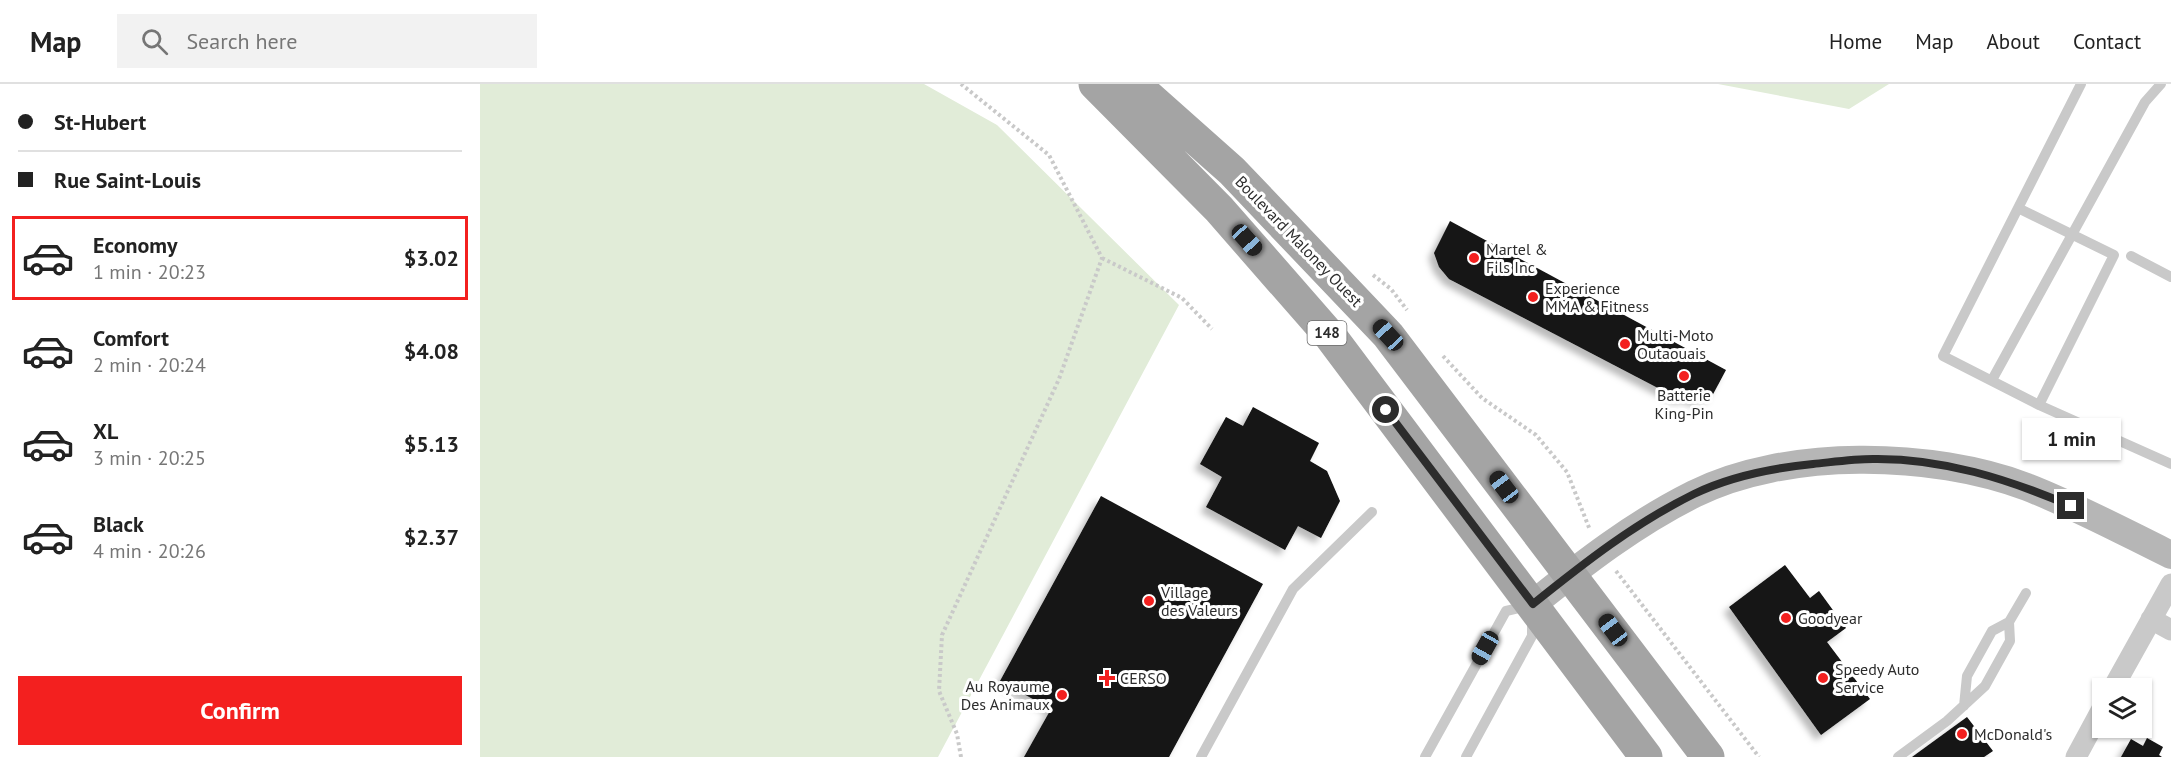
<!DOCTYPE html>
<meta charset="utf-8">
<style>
:root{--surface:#fff;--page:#f2f2f2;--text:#222;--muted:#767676;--line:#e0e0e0;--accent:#f3201f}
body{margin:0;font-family:"PT Sans",sans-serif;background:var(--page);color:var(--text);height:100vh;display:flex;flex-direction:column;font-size:22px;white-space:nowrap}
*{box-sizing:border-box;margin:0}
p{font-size:20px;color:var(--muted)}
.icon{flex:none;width:33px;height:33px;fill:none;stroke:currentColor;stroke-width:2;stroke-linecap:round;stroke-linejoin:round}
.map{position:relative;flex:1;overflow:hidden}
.sheet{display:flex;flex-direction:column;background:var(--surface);width:480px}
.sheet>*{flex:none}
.top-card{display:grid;align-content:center;height:132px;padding:0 18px;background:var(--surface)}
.fabs{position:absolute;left:1612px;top:594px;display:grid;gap:12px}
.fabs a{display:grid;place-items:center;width:60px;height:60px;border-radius:0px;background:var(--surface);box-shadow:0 2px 4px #0004;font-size:30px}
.end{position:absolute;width:27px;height:27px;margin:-14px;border:8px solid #2c2c2c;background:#fff;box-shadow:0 0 0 3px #fff}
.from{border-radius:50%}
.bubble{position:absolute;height:42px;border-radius:0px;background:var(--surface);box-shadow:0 2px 4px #0004;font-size:20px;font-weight:700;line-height:42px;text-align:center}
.car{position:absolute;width:18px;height:36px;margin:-18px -9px;border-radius:8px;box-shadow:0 0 4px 2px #0007;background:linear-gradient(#222 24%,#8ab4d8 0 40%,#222 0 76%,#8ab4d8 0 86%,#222 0)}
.top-card b{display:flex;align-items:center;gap:21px;height:57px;font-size:22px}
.top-card b+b{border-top:2px solid var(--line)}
.top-card i{width:15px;height:15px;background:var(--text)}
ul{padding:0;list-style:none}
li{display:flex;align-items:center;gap:18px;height:84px;margin:0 12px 9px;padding:0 6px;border:3px solid transparent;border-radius:0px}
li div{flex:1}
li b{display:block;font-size:22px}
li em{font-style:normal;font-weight:700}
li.current{border-color:var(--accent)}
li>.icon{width:54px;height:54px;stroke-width:1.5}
.button{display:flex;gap:12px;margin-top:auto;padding:12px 18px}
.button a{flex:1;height:69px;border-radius:0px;background:var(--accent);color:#fff;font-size:24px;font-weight:700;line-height:69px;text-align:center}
header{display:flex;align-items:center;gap:36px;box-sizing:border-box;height:84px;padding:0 30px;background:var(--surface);border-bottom:2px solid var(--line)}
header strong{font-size:28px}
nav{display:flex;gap:33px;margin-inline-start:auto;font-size:21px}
.search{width:420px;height:54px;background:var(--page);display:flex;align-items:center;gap:15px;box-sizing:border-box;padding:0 21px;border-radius:0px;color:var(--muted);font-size:22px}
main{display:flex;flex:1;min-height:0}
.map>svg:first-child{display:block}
.green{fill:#e1ecd8}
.building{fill:#131313;filter:url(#shadow)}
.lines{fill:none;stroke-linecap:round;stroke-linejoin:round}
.path{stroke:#c9c9c9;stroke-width:4;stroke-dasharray:3 3;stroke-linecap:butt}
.lane{stroke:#c9c9c9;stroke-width:10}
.street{stroke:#c9c9c9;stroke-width:21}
.secondary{stroke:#b6b6b6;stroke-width:28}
.primary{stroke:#a4a4a4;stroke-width:33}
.route{stroke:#2c2c2c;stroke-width:8}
.poi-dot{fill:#f3201f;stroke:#fff;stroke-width:2}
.labels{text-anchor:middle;stroke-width:6;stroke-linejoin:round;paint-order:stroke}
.shield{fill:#fff;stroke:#6b6b6b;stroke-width:1.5}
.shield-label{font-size:15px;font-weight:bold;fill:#2c2c2c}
.street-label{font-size:16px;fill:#2c2c2c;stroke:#fff}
.poi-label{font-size:16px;fill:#2c2c2c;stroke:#fff;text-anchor:start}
</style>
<header>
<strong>Map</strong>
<div class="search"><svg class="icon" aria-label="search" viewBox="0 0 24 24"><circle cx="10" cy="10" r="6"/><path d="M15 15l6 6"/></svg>Search here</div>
<nav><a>Home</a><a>Map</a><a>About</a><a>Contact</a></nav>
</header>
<main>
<section class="sheet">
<div class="top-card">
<b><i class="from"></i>St-Hubert</b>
<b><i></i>Rue Saint-Louis</b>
</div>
<ul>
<li class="current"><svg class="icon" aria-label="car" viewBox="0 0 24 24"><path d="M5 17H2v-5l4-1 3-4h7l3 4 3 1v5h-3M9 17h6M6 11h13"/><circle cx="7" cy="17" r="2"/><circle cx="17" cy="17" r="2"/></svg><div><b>Economy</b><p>1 min · 20:23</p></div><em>$3.02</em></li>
<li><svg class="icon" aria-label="car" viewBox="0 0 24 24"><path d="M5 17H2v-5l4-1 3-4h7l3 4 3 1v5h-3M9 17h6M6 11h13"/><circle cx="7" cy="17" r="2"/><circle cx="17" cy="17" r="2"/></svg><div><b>Comfort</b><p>2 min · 20:24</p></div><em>$4.08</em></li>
<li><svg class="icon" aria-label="car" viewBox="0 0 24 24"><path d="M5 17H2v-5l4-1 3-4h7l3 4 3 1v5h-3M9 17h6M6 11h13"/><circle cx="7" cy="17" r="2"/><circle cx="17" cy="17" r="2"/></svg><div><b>XL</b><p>3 min · 20:25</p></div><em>$5.13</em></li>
<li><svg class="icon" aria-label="car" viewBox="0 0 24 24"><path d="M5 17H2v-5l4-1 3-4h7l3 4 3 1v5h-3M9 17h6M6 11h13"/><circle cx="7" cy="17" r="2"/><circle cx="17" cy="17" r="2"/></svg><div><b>Black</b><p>4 min · 20:26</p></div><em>$2.37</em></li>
</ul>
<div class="button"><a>Confirm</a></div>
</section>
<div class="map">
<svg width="1691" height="673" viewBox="0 0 1691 673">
<defs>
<filter id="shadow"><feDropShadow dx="-5.5" dy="5.5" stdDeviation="3" flood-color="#0004"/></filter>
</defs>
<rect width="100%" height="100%" fill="#fff"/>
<path class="green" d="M 0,0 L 444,0 L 517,41 L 699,221 L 458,673 L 0,673 Z
M 1238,0 L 1409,0 L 1369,25 Z"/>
<path class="building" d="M 970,137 L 1246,286 L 1231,314 L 1226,312 L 1216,317 L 1207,313 L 1199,315 L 969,195 L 959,183 L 954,169 Z
M 773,323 L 839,359 L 830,377 L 847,387 L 860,417 L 841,454 L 818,442 L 805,466 L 726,423 L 742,393 L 720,380 L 746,333 L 763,342 Z
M 621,412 L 783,500 L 689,673 L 544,673 L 571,625 L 520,597 Z
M 1305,481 L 1330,514 L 1339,507 L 1366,544 L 1347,558 L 1390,615 L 1341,651 L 1249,523 Z
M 1487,633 L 1513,667 L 1504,673 L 1432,673 Z
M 1667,654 L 1683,663 L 1679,671 L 1682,673 L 1641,673 L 1651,655 L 1663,662 Z"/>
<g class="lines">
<path class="path" d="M 622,174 L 702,214 L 732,245
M 893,191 L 911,205 L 927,226
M 963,272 L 1002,314 L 1056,351 L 1087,388 L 1110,446
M 1136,487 L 1279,673
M 481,673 L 477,650 L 459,607 L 462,551 L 579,295 L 622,174 L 569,71 L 481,0"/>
<path class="lane" d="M 1601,0 L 1463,272 L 1559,321 L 1691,380
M 1540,125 L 1634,171 L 1559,321
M 1651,172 L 1691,193
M 1512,296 L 1665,18 L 1681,0
M 1484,622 L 1487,592 L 1512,547 L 1529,538
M 721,673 L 813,505 L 892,428
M 945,673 L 1026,527 L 1048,522
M 986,673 L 1052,552 L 1052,534
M 1418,673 L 1467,637 L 1505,602 L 1530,557 L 1529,538 L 1546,509"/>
<path class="street" d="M 1671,535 L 1691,546
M 1633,604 L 1691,500
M 1596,673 L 1623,623"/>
<path class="secondary" d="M 1053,520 C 1104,479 1154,440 1214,410 C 1306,364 1452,367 1547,403 C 1596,422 1644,448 1691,471"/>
<path class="primary" d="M 615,0 L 739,125 L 851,253 L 1166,673
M 654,0 L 752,87 L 908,251 L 1228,673"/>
</g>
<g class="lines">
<path class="route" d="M 906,326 L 1053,520 C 1104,479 1155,439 1214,410 C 1251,392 1293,384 1333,380 C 1353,378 1373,375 1393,375 C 1462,374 1528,395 1591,422"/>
</g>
<g class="poi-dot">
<circle cx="994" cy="174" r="6"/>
<circle cx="1053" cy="213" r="6"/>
<circle cx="1145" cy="260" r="6"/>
<circle cx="1204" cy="292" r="6"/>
<circle cx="669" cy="517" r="6"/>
<circle cx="1306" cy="534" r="6"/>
<path d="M624 585h6v6h6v6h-6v6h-6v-6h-6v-6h6z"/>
<circle cx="1343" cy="594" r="6"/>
<circle cx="582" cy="611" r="6"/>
<circle cx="1482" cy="650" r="6"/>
</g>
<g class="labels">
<rect class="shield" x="827.5" y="237" width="39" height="24" rx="4.5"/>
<g class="shield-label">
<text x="847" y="254">148</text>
</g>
<g class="street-label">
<text transform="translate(819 157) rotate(46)" y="6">Boulevard Maloney Ouest</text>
</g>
<g class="poi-label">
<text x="1006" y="171">Martel &amp;<tspan x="1006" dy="18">Fils Inc</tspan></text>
<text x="1065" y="210">Experience<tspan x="1065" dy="18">MMA &amp; Fitness</tspan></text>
<text x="1157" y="257">Multi-Moto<tspan x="1157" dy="18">Outaouais</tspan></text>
<text x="1204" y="317" text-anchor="middle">Batterie<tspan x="1204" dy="18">King-Pin</tspan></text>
<text x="681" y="514">Village<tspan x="681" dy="18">des Valeurs</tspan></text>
<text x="1318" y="540">Goodyear</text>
<text x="1355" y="591">Speedy Auto<tspan x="1355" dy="18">Service</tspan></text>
<text x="640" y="600">CERSO</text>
<text x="570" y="608" text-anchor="end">Au Royaume<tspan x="570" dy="18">Des Animaux</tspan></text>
<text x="1494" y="656">McDonald's</text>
</g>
</g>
</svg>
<div class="fabs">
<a><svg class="icon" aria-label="layers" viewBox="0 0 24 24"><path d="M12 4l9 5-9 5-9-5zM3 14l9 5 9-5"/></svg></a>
</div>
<i class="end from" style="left:906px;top:326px"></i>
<i class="end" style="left:1591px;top:422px"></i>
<div class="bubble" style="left:1542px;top:334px;width:99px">1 min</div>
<i class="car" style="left:767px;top:156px;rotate:138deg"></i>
<i class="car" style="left:908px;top:251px;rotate:317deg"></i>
<i class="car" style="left:1024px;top:403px;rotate:323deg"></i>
<i class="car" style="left:1133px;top:546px;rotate:323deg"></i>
<i class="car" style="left:1005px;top:564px;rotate:209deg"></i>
</div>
</main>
